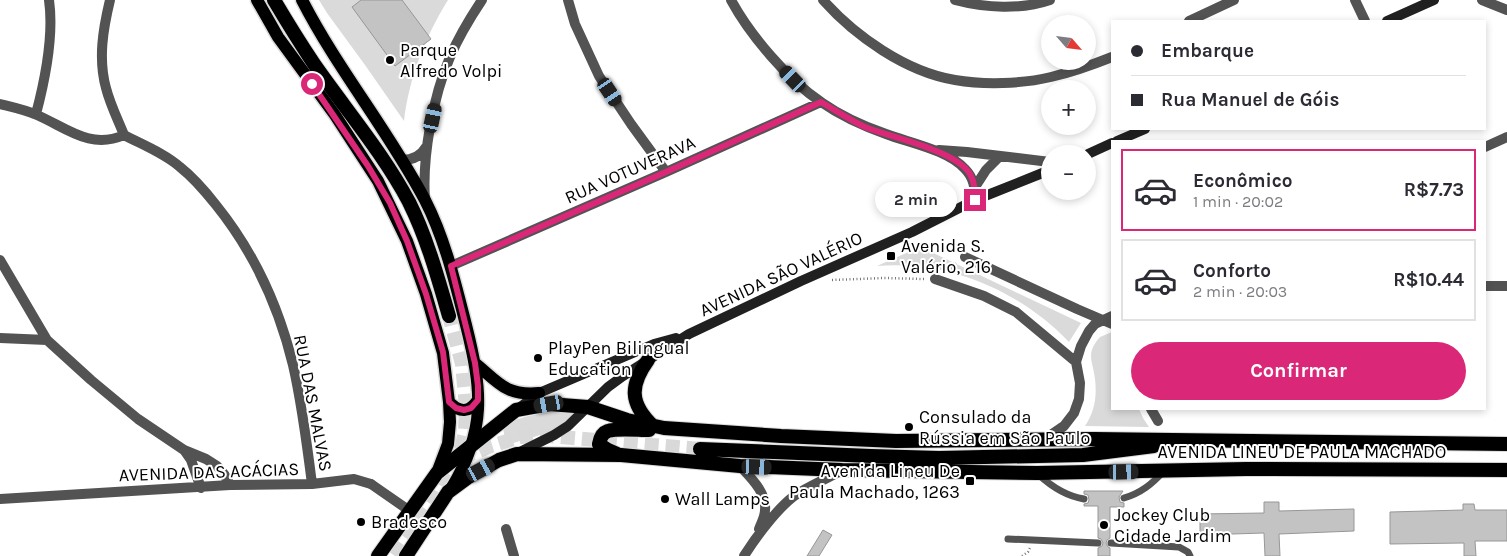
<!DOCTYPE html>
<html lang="pt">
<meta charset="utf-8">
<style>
:root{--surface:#fff;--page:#f7f7f7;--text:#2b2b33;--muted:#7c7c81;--line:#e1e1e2;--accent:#db2777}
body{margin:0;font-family:Karla,sans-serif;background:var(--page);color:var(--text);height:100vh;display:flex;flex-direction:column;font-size:19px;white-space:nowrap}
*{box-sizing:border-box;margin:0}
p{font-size:16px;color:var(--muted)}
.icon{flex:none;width:28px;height:28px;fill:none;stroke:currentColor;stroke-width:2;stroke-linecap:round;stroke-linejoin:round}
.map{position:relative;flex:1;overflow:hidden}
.details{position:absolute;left:1111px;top:140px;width:375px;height:270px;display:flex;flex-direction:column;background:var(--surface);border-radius:0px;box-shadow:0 2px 8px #0003}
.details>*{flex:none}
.top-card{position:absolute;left:1111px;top:20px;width:375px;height:110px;border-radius:0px;box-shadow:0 2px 8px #0003;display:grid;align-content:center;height:110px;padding:0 20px;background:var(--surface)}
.needle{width:32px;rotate:118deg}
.buttons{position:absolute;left:1041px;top:15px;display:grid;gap:10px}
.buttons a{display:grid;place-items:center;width:55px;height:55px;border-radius:50%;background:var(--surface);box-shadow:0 2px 8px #0003;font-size:25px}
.end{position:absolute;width:22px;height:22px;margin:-11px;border:6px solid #db2777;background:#fff;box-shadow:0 0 0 2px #fff}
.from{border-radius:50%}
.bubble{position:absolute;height:35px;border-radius:18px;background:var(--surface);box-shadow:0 2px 8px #0003;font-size:16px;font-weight:700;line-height:35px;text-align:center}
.car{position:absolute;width:15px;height:30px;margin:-15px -8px;border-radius:6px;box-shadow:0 0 4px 1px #0007;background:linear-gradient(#222 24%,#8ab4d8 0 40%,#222 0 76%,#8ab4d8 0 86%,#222 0)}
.top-card b{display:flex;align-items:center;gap:18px;height:48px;font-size:19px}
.top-card b+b{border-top:1px solid var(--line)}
.top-card i{width:12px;height:12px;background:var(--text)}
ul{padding:9px 0 0;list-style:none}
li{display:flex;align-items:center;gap:15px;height:82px;margin:0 10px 8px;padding:0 10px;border:2px solid var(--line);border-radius:0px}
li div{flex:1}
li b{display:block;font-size:19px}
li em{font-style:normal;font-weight:700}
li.current{border-color:var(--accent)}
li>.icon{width:45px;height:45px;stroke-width:1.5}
.button{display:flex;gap:10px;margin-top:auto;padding:10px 20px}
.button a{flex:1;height:58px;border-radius:30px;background:var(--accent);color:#fff;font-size:20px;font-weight:700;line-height:58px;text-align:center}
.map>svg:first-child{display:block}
.green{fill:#dadada}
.building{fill:#c3c3c3;stroke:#979797}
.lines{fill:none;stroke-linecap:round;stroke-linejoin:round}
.trunk-tunnel{stroke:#d9d9d9;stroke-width:14;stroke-dasharray:14 7;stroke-linecap:butt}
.primary-casing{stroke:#dbdbdb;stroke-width:15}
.trunk-casing{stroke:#dbdbdb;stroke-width:16}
.path{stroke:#757575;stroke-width:2.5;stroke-dasharray:1 2.5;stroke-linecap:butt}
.service{stroke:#535353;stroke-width:7}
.pedestrian{stroke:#535353;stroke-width:10}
.minor{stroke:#535353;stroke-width:10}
.secondary{stroke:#202020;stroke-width:10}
.primary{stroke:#000;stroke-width:12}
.trunk{stroke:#000;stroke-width:14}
.route{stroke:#db2777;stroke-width:6}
.poi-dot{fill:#000;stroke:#fff;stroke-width:2}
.labels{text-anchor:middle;stroke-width:4;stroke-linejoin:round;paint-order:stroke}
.poi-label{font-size:18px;fill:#000;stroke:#fff;text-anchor:start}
.street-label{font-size:18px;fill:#000;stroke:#fff}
</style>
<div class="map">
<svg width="1507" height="556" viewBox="0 0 1507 556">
<rect width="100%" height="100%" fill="#fff"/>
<path class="green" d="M 319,0 L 448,0 C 425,37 409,78 404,121 L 365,65 L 327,13 Z
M 920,249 L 927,250 L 1081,323 L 1069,342 C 1020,291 949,260 877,266 L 913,250 Z
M 1112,332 L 1112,409 L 1139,409 L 1143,418 L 1149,427 L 1085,426 C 1095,411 1097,396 1095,379 C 1093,361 1085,354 1100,337 Z
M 562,410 L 577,411 L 564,424 L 547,433 L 510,444 L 505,438 L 503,429 L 515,420 L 528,416 Z"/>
<path class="building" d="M 361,0 L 402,0 L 431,39 L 395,66 L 352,7 Z
M 1084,491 L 1123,491 L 1119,497 L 1120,502 L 1124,503 L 1124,507 L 1110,507 L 1110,538 L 1107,540 L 1106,543 L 1108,547 L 1110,548 L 1110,556 L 1098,556 L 1098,548 L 1102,546 L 1103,543 L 1101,539 L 1098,538 L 1098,506 L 1084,506 L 1084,504 L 1088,503 L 1089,500 L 1088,495 L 1084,494 Z
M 1264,502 L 1279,502 L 1279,511 L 1354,509 L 1354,531 L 1279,534 L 1280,556 L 1265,556 L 1264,533 L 1200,535 L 1200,514 L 1264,513 Z
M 1463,504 L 1474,504 L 1475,510 L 1507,510 L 1507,541 L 1475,541 L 1476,556 L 1464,556 L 1464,543 L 1390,544 L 1390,512 L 1463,510 Z
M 823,530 L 832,535 L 819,556 L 807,556 Z"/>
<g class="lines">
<path class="trunk-tunnel" d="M 460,459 L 491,446 L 520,437 L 549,436 L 700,449
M 395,556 L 431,504 L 459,459 L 465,431 L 466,407 L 462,364 L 449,316"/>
<defs>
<path id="primary" d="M 257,0 L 278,37 L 335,115 L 378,181 L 407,241 L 426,294 L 443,353 L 449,402 L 450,422 L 448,444 L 437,473
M 302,0 C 338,70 388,130 425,200 C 445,239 455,282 466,325 C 482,389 487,430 451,489
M 475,363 C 499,383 506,396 539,393
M 449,402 C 460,413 469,413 478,400"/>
<path id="trunk" d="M 274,0 C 287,22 300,43 314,64 C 346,110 383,153 409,202 C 427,238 438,278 449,316
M 648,360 C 630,385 629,403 653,426
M 700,449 L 871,456 L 939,458 L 1083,455 L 1154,446
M 617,454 L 608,450 L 599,444 C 600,438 602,433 608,431 C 616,428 638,430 649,430
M 378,556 L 437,473 L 516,410 L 549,404 L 588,407 L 627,420 L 664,428 L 781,436 L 896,441 L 1094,439 L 1507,444
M 406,556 L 448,492 L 467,478 L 481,470 L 499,460 L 517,454 L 621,455 L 740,466 L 842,470 L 1037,473 L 1246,469 L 1507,470"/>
</defs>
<use href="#primary" class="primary-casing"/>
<use href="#trunk" class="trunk-casing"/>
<path class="path" d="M 945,272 L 956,263
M 832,280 L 884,278 L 924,279
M 1022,556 L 1028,552 L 1030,548"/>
<path class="service" d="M 1039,475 C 1052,487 1066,496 1084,499
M 1124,498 C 1141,493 1152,484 1164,471
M 1008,539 L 1098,543
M 1111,543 L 1179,547 L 1188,552 L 1190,556"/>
<path class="pedestrian" d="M 371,484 L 410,511"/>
<path class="minor" d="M 110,0 C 103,29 98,59 106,88 C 110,104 118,120 124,135
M 568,0 L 575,24 L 599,76 L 631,124 L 666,172
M 731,0 C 750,35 788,80 821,102 C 841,116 863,126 886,134 C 910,143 948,150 965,169 C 974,178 975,188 975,200
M 823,0 C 855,36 906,72 955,80 C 984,85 1022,84 1051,77 C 1072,72 1092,65 1112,57
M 955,0 C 985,8 1021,10 1050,0
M 1355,0 L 1365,21
M 1482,0 L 1507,10
M 1189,21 L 1234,0
M 0,104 C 12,107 26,110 37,115 C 67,128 90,150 124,135
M 36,114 C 45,80 54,35 49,0
M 124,135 C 143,145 164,153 180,167 C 194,178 205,191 216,205 C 253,251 279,307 293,365 C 302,404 307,444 312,484
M 1485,147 L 1507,137
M 939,150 L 967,152 L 1050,162
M 402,160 C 413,160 421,156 426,147
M 975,187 L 986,170 L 1000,156
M 425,200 C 422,156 433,97 450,57 C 459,36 470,18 482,0
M 965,257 L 1077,309 L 1112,324
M 0,260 L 47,340 L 91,380 L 138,419 L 184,450 L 206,459 L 217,466 L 224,474 L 230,485
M 451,266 L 666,172 L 821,102
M 935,279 L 984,296 L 1016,312 L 1076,362
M 1485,286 L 1507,286
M 0,338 L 47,340
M 1151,409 L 1158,421
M 1045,439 L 1064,426 L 1074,413 L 1079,399 L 1080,383 L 1076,362 L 1081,346 L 1089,331 L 1095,324 L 1112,316
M 184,450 L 191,460 L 201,488
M 740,466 C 751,478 767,493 765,510 C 765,517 761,523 759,529
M 0,499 L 230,485 L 312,484 L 354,479 L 371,484
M 506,529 L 514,556
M 744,556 C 756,537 776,510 794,496 C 809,486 827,479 842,470"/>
<path class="secondary" d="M 1387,21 L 1434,0
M 1117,141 L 1145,129
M 1088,154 L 1112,143
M 519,408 L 539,393 L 654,344 L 676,338
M 520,452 L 554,435 L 568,426 L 608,387 L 623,376 L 689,334 L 801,281 L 912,232 L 975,200 L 1050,170"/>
<use href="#primary" class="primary"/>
<use href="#trunk" class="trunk"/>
</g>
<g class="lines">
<path class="route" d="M 312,84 L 368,166 L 390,203 L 407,241 L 426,294 L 443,352 L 449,402 L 456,408 L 464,410 L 471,408 L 478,400 L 478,386 L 475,363 L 451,266 L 666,172 L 821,102 C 835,110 850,120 865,127 C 892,138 955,150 970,174 C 975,183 975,191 975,200"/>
</g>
<g class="poi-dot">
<circle cx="390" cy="60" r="5"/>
<rect x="886" y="251" width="10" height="10" rx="2.5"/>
<circle cx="538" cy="358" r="5"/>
<circle cx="909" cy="427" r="5"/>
<rect x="965" y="476" width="10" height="10" rx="2.5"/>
<circle cx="665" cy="499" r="5"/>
<circle cx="361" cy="522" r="5"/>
<circle cx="1104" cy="525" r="5"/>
</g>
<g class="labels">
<g class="poi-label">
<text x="400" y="56">Parque<tspan x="400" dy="21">Alfredo Volpi</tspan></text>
<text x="901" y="252">Avenida S.<tspan x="901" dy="21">Valério, 216</tspan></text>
<text x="548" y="354">PlayPen Bilingual<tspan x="548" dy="21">Education</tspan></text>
<text x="919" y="423">Consulado da<tspan x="919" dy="21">Rússia em São Paulo</tspan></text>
<text x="960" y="477" text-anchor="end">Avenida Lineu De<tspan x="960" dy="21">Paula Machado, 1263</tspan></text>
<text x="675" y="505">Wall Lamps</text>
<text x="1114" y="521">Jockey Club<tspan x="1114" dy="21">Cidade Jardim</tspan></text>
<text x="371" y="528">Bradesco</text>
</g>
<g class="street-label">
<text transform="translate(630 170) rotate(-24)" y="6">RUA VOTUVERAVA</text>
<text transform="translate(781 274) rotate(-25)" y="6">AVENIDA SÃO VALÉRIO</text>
<text transform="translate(313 403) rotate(79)" y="6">RUA DAS MALVAS</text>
<text x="1302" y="458">AVENIDA LINEU DE PAULA MACHADO</text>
<text transform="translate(209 472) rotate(-2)" y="6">AVENIDA DAS ACÁCIAS</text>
</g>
</g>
</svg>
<div class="buttons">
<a><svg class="needle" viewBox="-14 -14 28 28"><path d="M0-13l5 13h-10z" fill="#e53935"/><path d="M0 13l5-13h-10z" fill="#7c7c81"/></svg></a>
<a>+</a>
<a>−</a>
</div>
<i class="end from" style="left:312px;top:84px"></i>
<i class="end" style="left:975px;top:200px"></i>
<div class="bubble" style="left:875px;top:182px;width:82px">2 min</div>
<i class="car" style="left:793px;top:79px;rotate:316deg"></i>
<i class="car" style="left:610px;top:92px;rotate:146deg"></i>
<i class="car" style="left:433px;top:118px;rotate:12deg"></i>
<i class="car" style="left:549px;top:404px;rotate:260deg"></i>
<i class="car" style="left:757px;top:467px;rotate:92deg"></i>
<i class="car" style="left:481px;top:470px;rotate:62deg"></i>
<i class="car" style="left:1124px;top:472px;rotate:89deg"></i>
<div class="top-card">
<b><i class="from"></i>Embarque</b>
<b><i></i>Rua Manuel de Góis</b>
</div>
<section class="details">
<ul>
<li class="current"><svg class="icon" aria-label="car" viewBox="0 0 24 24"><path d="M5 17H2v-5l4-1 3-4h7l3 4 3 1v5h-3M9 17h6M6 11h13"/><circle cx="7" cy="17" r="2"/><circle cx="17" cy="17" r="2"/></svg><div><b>Econômico</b><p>1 min · 20:02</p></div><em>R$7.73</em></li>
<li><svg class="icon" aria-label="car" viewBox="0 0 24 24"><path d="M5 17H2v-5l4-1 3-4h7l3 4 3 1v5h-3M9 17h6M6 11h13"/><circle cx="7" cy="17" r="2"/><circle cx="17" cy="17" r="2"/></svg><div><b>Conforto</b><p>2 min · 20:03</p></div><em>R$10.44</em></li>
</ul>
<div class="button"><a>Confirmar</a></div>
</section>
</div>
